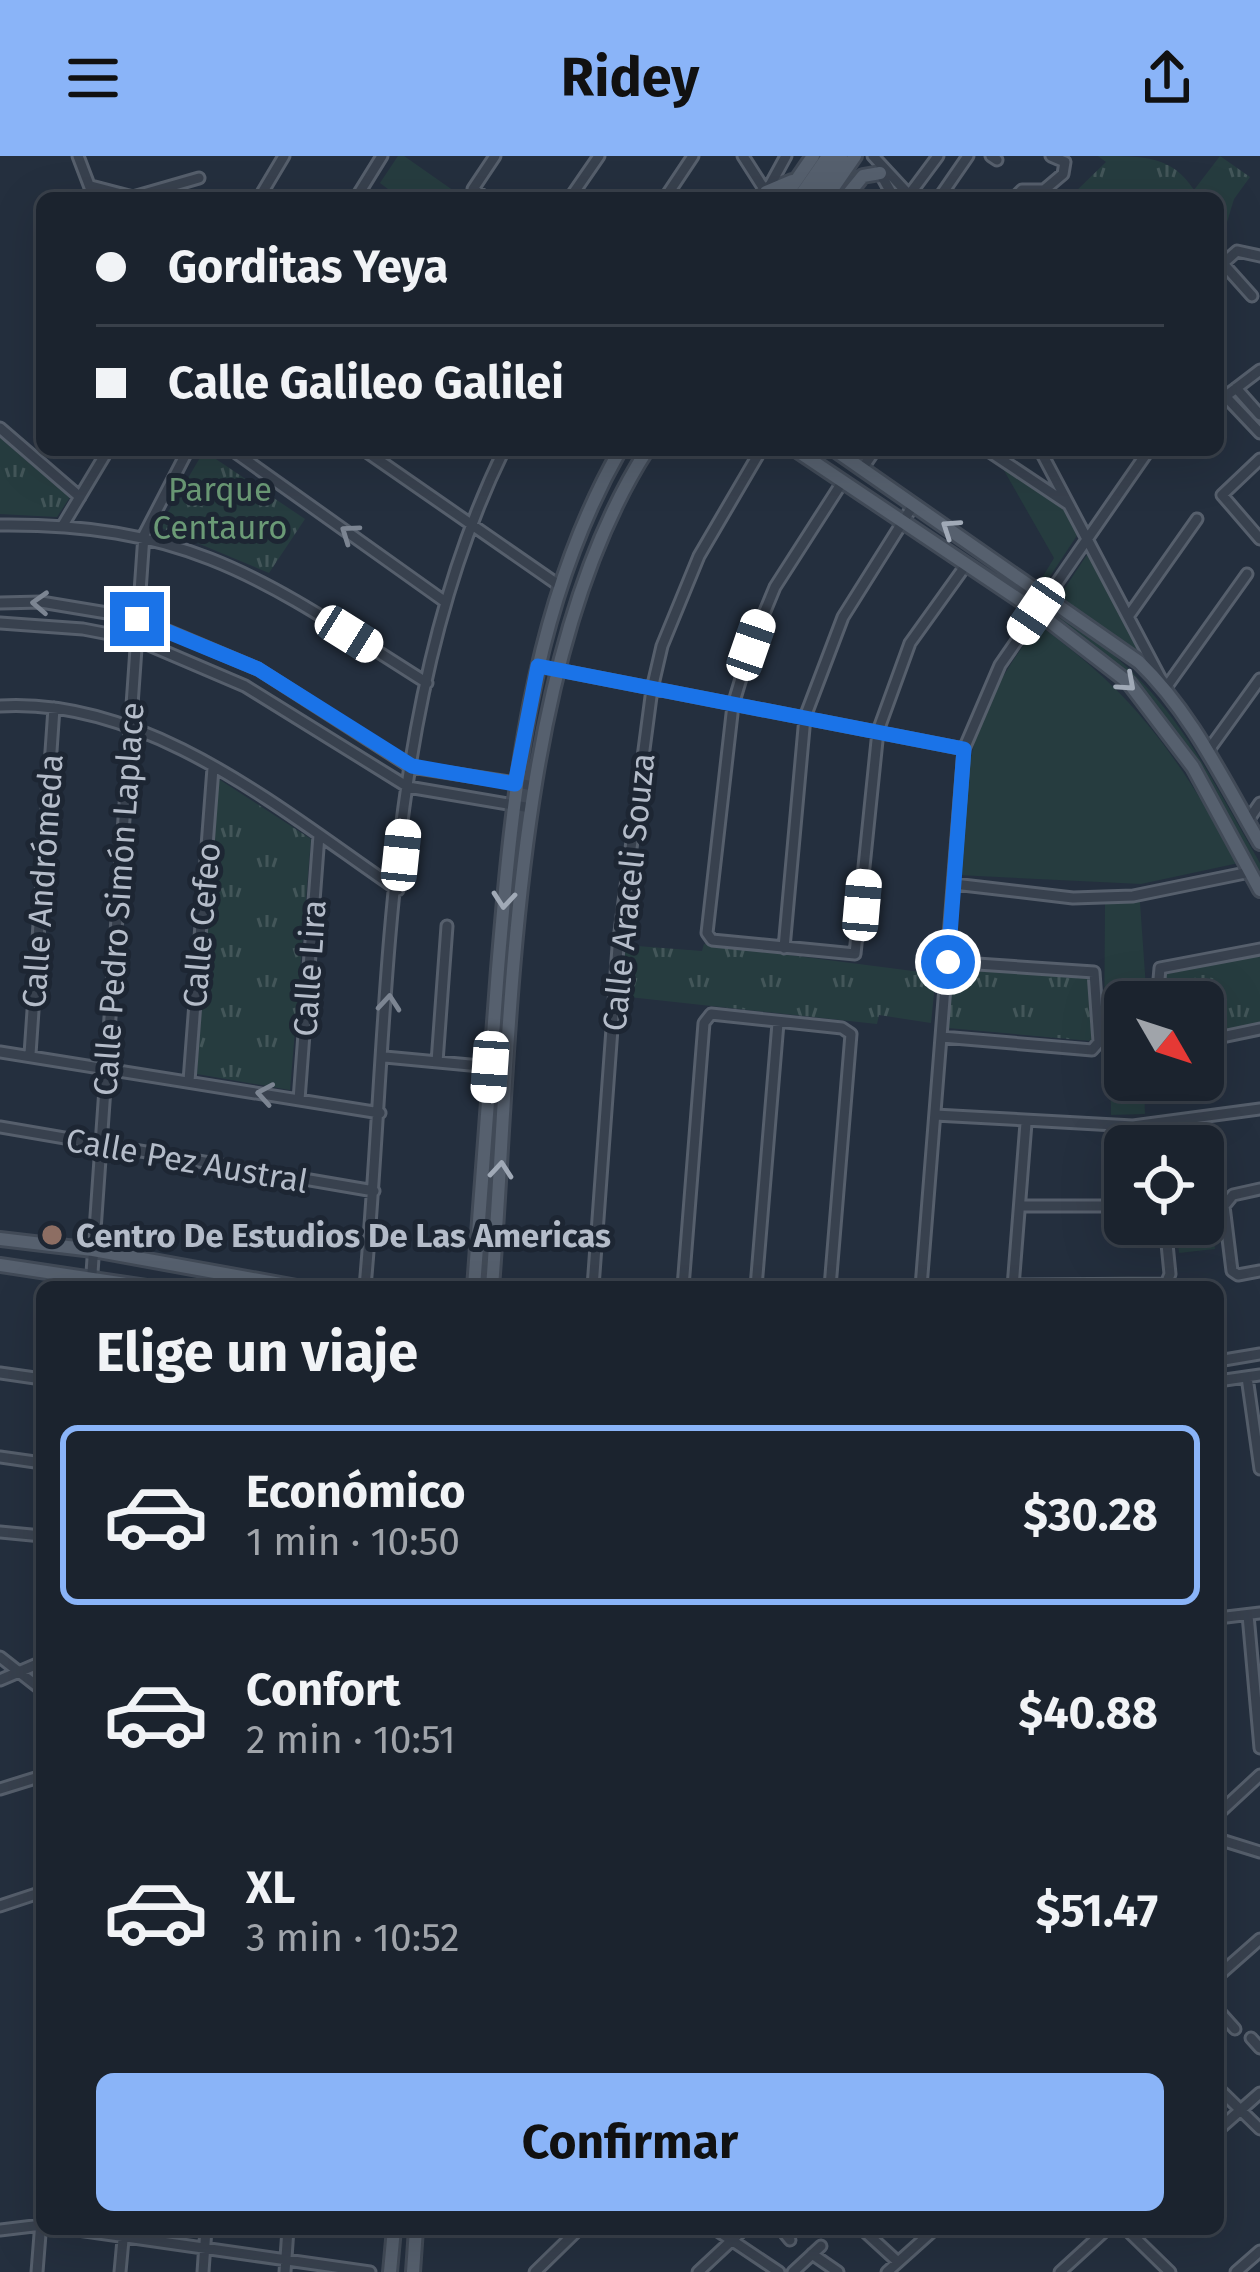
<!DOCTYPE html>
<html lang="es">
<meta charset="utf-8">
<style>
:root{--surface:#1b232e;--page:#282f3a;--text:#f1f3f6;--muted:#a0a4aa;--line:#39404a;--accent:#8ab4f8}
body{margin:0;font-family:"Fira Sans",sans-serif;background:var(--page);color:var(--text);height:100vh;display:flex;flex-direction:column;font-size:45px;white-space:nowrap}
*{box-sizing:border-box;margin:0}
p{font-size:39px;color:var(--muted)}
.icon{flex:none;width:66px;height:66px;fill:none;stroke:currentColor;stroke-width:2;stroke-linecap:round;stroke-linejoin:round}
.map{position:relative;flex:1;overflow:hidden}
.drawer{position:absolute;left:36px;top:1125px;width:1188px;height:954px;display:flex;flex-direction:column;background:var(--surface);border-radius:18px;box-shadow:0 12px 48px #0002,0 0 0 3px var(--line)}
.drawer>*{flex:none}
.hud{position:absolute;left:36px;top:36px;width:1188px;height:264px;border-radius:18px;box-shadow:0 12px 48px #0002,0 0 0 3px var(--line);display:grid;align-content:center;height:264px;padding:0 60px;background:var(--surface)}
.needle{width:78px;rotate:129deg}
.buttons{position:absolute;left:1104px;top:825px;display:grid;gap:24px}
.buttons a{display:grid;place-items:center;width:120px;height:120px;border-radius:18px;background:var(--surface);box-shadow:0 12px 48px #0002,0 0 0 3px var(--line);font-size:60px}
.end{position:absolute;width:54px;height:54px;margin:-27px;border:15px solid #1a73e8;background:#fff;box-shadow:0 0 0 6px #fff}
.from{border-radius:50%}
.car{position:absolute;width:36px;height:72px;margin:-36px -18px;border-radius:15px;box-shadow:0 0 9px 3px #0007;background:linear-gradient(#fff 24%,#345 0 40%,#fff 0 76%,#345 0 86%,#fff 0)}
.hud b{display:flex;align-items:center;gap:42px;height:114px;font-size:45px}
.hud b+b{border-top:3px solid var(--line)}
.hud i{width:30px;height:30px;background:var(--text)}
ul{padding:0;list-style:none}
li{display:flex;align-items:center;gap:36px;height:180px;margin:0 24px 18px;padding:0 36px;border:6px solid transparent;border-radius:18px}
li div{flex:1}
li b{display:block;font-size:45px}
li em{font-style:normal;font-weight:700}
li.selected{border-color:var(--accent)}
li>.icon{width:108px;height:108px;stroke-width:1.5}
h2{padding:0 60px;font-size:54px;line-height:144px}
.primary-button{display:flex;gap:24px;margin-top:auto;padding:24px 60px}
.primary-button a{flex:1;height:138px;border-radius:18px;background:var(--accent);color:#111;font-size:48px;font-weight:700;line-height:138px;text-align:center}
header{display:flex;justify-content:space-between;align-items:center;height:156px;padding:0 60px;background:var(--accent);color:#111;font-size:54px;font-weight:700}
.map>svg:first-child{display:block}
.green{fill:#263c3f}
.park{fill:url(#park-tufts)}
.lines{fill:none;stroke-linecap:round;stroke-linejoin:round}
.minor-casing{stroke:#565f6c;stroke-width:15}
.major-casing{stroke:#414a57;stroke-width:18}
.minor{stroke:#38414e;stroke-width:9}
.major{stroke:#56606e;stroke-width:12}
.oneway{stroke:#a1aab7}
.oneway2{stroke:#7c8592}
.route{stroke:#1a73e8;stroke-width:15}
.education-dot{fill:#8d6e63;stroke:#1d2633;stroke-width:4.5}
.labels{text-anchor:middle;stroke-width:10;stroke-linejoin:round;paint-order:stroke}
.park-label{font-size:33px;fill:#6b9a76;stroke:#1d2633}
.street-label{font-size:33px;fill:#b4bcc9;stroke:#1d2633}
.poi-label{font-size:33px;font-weight:bold;fill:#b4bcc9;stroke:#1d2633;text-anchor:start}
</style>
<header><svg class="icon" aria-label="menu" viewBox="0 0 24 24"><path d="M4 6h16M4 12h16M4 18h16"/></svg>Ridey<svg class="icon" aria-label="share" viewBox="0 0 24 24"><path d="M12 15V3M7 8l5-5 5 5M5 13v7h14v-7"/></svg></header>
<div class="map">
<svg width="1260" height="2116" viewBox="0 0 1260 2116">
<defs>
<pattern id="park-tufts" width="24" height="20" patternUnits="userSpaceOnUse" patternTransform="scale(3)"><rect width="24" height="20" fill="#263c3f"/><path d="M3 7l-1-3M5 7V3M7 7l1-3M15 17l-1-3M17 17v-4M19 17l1-3" fill="none" stroke="#435659"/></pattern>
</defs>
<rect width="100%" height="100%" fill="#242f3e"/>
<path class="green" d="M 1002,311 L 1064,352 L 1078,378 L 1045,428 L 1040,425 L 1054,402 Z
M 1090,394 L 1147,502 L 1144,505 L 1059,441 Z
M 1051,452 C 1168,529 1192,589 1260,707 L 1260,723 C 1196,611 1160,534 1050,459 Z
M 1039,469 C 1141,543 1176,600 1239,707 L 1141,728 L 957,719 C 968,606 966,562 1039,469 Z
M 1105,746 L 1140,746 L 1147,846 L 1125,846 L 1125,924 L 1144,924 L 1145,958 L 1111,959 L 1110,892 L 1104,892 Z
M 1202,970 L 1215,1093 L 1179,1097 L 1176,1068 L 1203,1068 L 1203,990 L 1168,990 L 1166,974 Z"/>
<path class="park" d="M 398,0 L 404,0 L 464,42 L 400,42 L 380,27 Z
M 1098,0 C 1145,0 1172,0 1194,34 L 1220,0 L 1250,21 L 1234,43 L 1227,66 L 1218,64 L 1218,42 L 1069,42 L 1106,6 Z
M 0,282 L 70,341 L 57,361 L 0,358 Z
M 204,295 L 305,363 L 269,417 L 159,371 Z
M 217,622 L 311,683 L 290,934 L 197,918 Z
M 704,788 L 936,818 L 931,867 L 879,859 L 877,868 L 620,840 L 624,789 L 702,795 Z
M 1260,797 L 1260,869 L 1203,880 L 1203,846 L 1161,846 L 1159,820 Z
M 953,814 L 1092,818 L 1091,885 L 948,872 Z"/>
<g class="lines">
<defs>
<path id="minor" d="M 78,0 L 94,42
M 743,0 L 766,36
M 873,0 L 912,42
M 991,0 L 997,4
M 879,15 L 894,42
M 91,30 L 133,41 L 199,22
M 909,39 L 938,0
M 259,42 L 284,0
M 356,42 L 382,0
M 486,42 L 473,33 L 495,0
M 570,42 L 599,0
M 665,42 L 693,0
M 763,42 L 786,0
M 939,42 L 968,0
M 1014,42 L 1022,34 L 1044,34 L 1063,18 L 1065,6 L 1051,0
M 1218,102 L 1252,140
M 1218,112 L 1237,95 L 1260,100
M 1236,232 L 1260,259
M 1225,240 L 1260,277
M 1218,246 L 1260,214
M 0,272 L 80,341
M 232,294 L 444,445
M 364,294 L 560,430
M 987,294 L 1068,348
M 1040,294 L 1162,525
M 1260,303 L 1222,339 L 1260,383
M 862,313 L 875,294
M 843,325 L 775,431 L 751,489 L 733,549 L 707,777 L 712,784 L 855,798 L 878,575 L 910,487 L 966,409
M 0,369 C 194,367 270,428 427,527
M 63,369 L 108,294
M 0,447 L 41,446 L 137,462 L 258,513 L 411,611 L 535,630
M 1130,458 L 1197,363
M 0,467 L 83,473 L 135,483 L 245,530 L 408,631 L 531,652
M 538,510 L 964,593
M 1165,533 L 1247,418
M 0,550 C 149,541 282,655 398,734
M 1208,595 L 1260,523
M 1247,666 L 1260,647
M 954,728 L 1073,742 L 1133,740 L 1250,716
M 784,792 L 805,561 L 843,461 L 914,348
M 1157,846 L 1160,812 L 1260,793
M 942,881 L 1092,894 L 1099,886 L 1094,816 L 948,806
M 1203,885 L 1260,873
M 0,896 L 380,957
M 30,898 L 54,552
M 385,901 L 491,911
M 437,906 L 447,770
M 189,925 L 213,612
M 299,944 L 319,679
M 935,959 L 1133,970 L 1260,953
M 0,971 L 374,1035
M 1260,1033 L 1233,1039 L 1224,1050 L 1232,1115 L 1238,1119 L 1260,1115
M 1020,1050 L 1125,1050
M 1013,1129 L 1166,1128 L 1170,1118 L 1165,1068
M 91,1131 L 144,379 L 188,294
M 365,1131 C 390,856 380,546 504,294
M 593,1131 L 618,791 L 652,533 L 662,490 L 699,400 L 761,294
M 683,1131 L 704,867 L 711,858 L 842,872 L 851,878 L 830,1131
M 756,1131 L 778,867
M 921,1131 L 964,593 L 1000,509 L 1149,294
M 1013,1131 L 1026,967
M 1218,1205 L 1260,1198
M 0,1217 L 42,1223
M 1247,1221 L 1260,1313
M 1218,1225 L 1260,1219
M 0,1301 L 42,1307
M 1218,1356 L 1218,1385
M 0,1376 L 42,1380
M 1248,1459 L 1260,1592
M 1218,1462 L 1260,1457
M 0,1501 L 42,1534
M 0,1524 L 42,1506
M 0,1633 L 42,1620
M 1218,1658 L 1260,1619
M 1218,1683 L 1260,1696
M 0,1750 L 42,1736
M 1218,1820 L 1260,1783
M 1218,1854 L 1235,1873
M 1251,1882 L 1260,1892
M 1218,1932 L 1260,1973
M 1218,1974 L 1260,1937
M 71,2073 L 370,2116
M 715,2073 L 779,2116
M 781,2073 L 790,2084
M 862,2073 L 898,2106
M 1126,2073 L 1170,2116
M 0,2074 L 42,2069
M 812,2098 L 838,2116
M 37,2116 L 42,2053
M 120,2116 L 124,2073
M 203,2116 L 206,2073
M 285,2116 L 288,2073
M 535,2116 L 579,2073
M 698,2116 L 744,2073
M 793,2116 L 821,2090
M 887,2116 L 935,2073
M 1060,2116 L 1107,2073
M 1236,2116 L 1260,2095"/>
<path id="major" d="M 766,36 L 792,25
M 784,42 L 813,0
M 799,42 L 828,0
M 812,42 L 841,0
M 826,42 L 855,0
M 845,42 L 863,20 L 880,17
M 796,294 L 1036,455 L 1129,527 L 1193,611 L 1260,734
M 835,294 L 1139,506 C 1192,557 1223,624 1260,687
M 0,1083 L 93,1094 L 297,1131
M 0,1109 L 146,1131
M 474,1131 C 482,1025 490,919 498,813 C 513,634 530,452 620,294
M 492,1131 C 512,877 508,510 647,294
M 390,2116 L 394,2073
M 413,2116 L 416,2073"/>
</defs>
<use href="#minor" class="minor-casing"/>
<use href="#major" class="major-casing"/>
<use href="#minor" class="minor"/>
<use href="#major" class="major"/>
</g>
<defs><path id="oneway-chevron" d="M-2-3.5L2.5 0L-2 3.5" fill="none" stroke-width="1.6" stroke-linecap="round" stroke-linejoin="round" transform="scale(3)"/></defs>
<g class="oneway">
<use href="#oneway-chevron" transform="translate(950 372) rotate(-146)"/>
<use href="#oneway-chevron" transform="translate(1127 527) rotate(42)"/>
<use href="#oneway-chevron" transform="translate(504 744) rotate(95)"/>
<use href="#oneway-chevron" transform="translate(501 1014) rotate(-85)"/>
</g>
<g class="oneway2">
<use href="#oneway-chevron" transform="translate(349 377) rotate(-145)"/>
<use href="#oneway-chevron" transform="translate(40 447) rotate(-177)"/>
<use href="#oneway-chevron" transform="translate(389 847) rotate(-85)"/>
<use href="#oneway-chevron" transform="translate(265 938) rotate(-170)"/>
</g>
<g class="lines">
<path class="route" d="M 137,463 L 258,513 L 412,610 L 515,628 L 538,510 L 964,593 L 948,806"/>
</g>
<circle class="education-dot" cx="52" cy="1079" r="12"/>
<g class="labels">
<g class="park-label">
<text x="220" y="345">Parque<tspan x="220" dy="38">Centauro</tspan></text>
</g>
<g class="street-label">
<text transform="translate(42 725) rotate(-86)" y="12">Calle Andrómeda</text>
<text transform="translate(628 736) rotate(-84)" y="12">Calle Araceli Souza</text>
<text transform="translate(118 743) rotate(-86)" y="12">Calle Pedro Simón Laplace</text>
<text transform="translate(201 769) rotate(-85)" y="12">Calle Cefeo</text>
<text transform="translate(309 812) rotate(-86)" y="12">Calle Lira</text>
<text transform="translate(187 1004) rotate(10)" y="12">Calle Pez Austral</text>
</g>
<g class="poi-label">
<text x="76" y="1091">Centro De Estudios De Las Americas</text>
</g>
</g>
</svg>
<div class="buttons">
<a><svg class="needle" viewBox="-14 -14 28 28"><path d="M0-13l5 13h-10z" fill="#e53935"/><path d="M0 13l5-13h-10z" fill="#a0a4aa"/></svg></a>
<a><svg class="icon" aria-label="locate" viewBox="0 0 24 24"><circle cx="12" cy="12" r="6"/><path d="M12 2v4M12 18v4M2 12h4M18 12h4"/></svg></a>
</div>
<i class="end from" style="left:948px;top:806px"></i>
<i class="end" style="left:137px;top:463px"></i>
<i class="car" style="left:1036px;top:455px;rotate:214deg"></i>
<i class="car" style="left:349px;top:478px;rotate:122deg"></i>
<i class="car" style="left:751px;top:489px;rotate:19deg"></i>
<i class="car" style="left:401px;top:699px;rotate:6deg"></i>
<i class="car" style="left:862px;top:749px;rotate:5deg"></i>
<i class="car" style="left:490px;top:911px;rotate:184deg"></i>
<div class="hud">
<b><i class="from"></i>Gorditas Yeya</b>
<b><i></i>Calle Galileo Galilei</b>
</div>
<section class="drawer">
<h2>Elige un viaje</h2>
<ul>
<li class="selected"><svg class="icon" aria-label="car" viewBox="0 0 24 24"><path d="M5 17H2v-5l4-1 3-4h7l3 4 3 1v5h-3M9 17h6M6 11h13"/><circle cx="7" cy="17" r="2"/><circle cx="17" cy="17" r="2"/></svg><div><b>Económico</b><p>1 min · 10:50</p></div><em>$30.28</em></li>
<li><svg class="icon" aria-label="car" viewBox="0 0 24 24"><path d="M5 17H2v-5l4-1 3-4h7l3 4 3 1v5h-3M9 17h6M6 11h13"/><circle cx="7" cy="17" r="2"/><circle cx="17" cy="17" r="2"/></svg><div><b>Confort</b><p>2 min · 10:51</p></div><em>$40.88</em></li>
<li><svg class="icon" aria-label="car" viewBox="0 0 24 24"><path d="M5 17H2v-5l4-1 3-4h7l3 4 3 1v5h-3M9 17h6M6 11h13"/><circle cx="7" cy="17" r="2"/><circle cx="17" cy="17" r="2"/></svg><div><b>XL</b><p>3 min · 10:52</p></div><em>$51.47</em></li>
</ul>
<div class="primary-button"><a>Confirmar</a></div>
</section>
</div>
